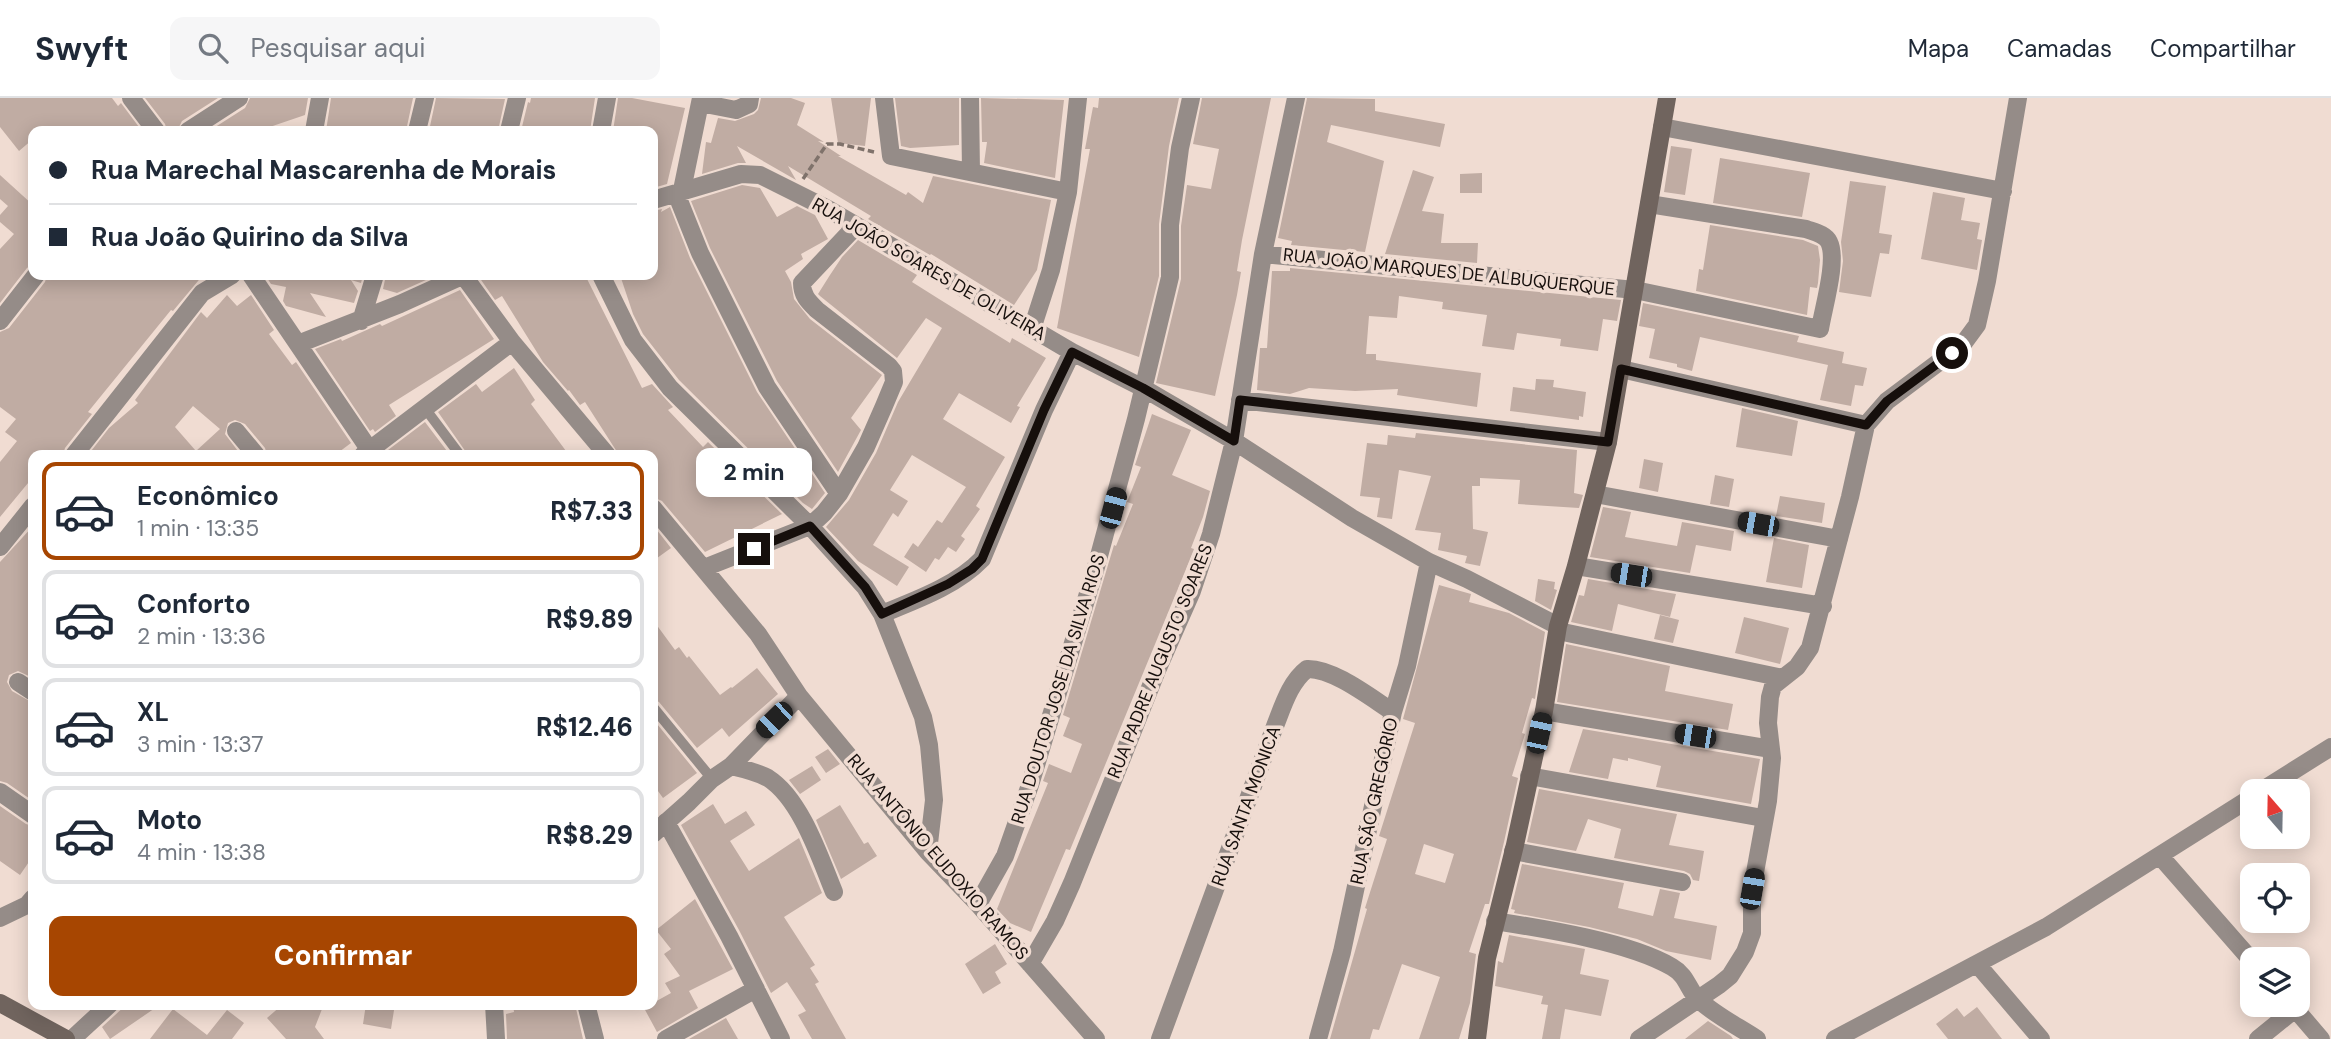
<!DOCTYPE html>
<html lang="pt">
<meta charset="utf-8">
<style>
:root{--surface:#fff;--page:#f6f6f7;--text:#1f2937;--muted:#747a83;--line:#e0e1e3;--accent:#a74601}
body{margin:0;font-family:"DM Sans",sans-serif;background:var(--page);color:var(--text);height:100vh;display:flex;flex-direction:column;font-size:26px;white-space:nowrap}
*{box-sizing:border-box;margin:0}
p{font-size:23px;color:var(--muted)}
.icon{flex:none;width:38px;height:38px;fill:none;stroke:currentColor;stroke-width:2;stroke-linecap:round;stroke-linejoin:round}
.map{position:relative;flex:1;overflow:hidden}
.details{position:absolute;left:28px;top:352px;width:630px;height:560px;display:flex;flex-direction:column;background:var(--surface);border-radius:14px;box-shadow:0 4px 18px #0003}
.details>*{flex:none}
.top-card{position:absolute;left:28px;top:28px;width:630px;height:154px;border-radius:14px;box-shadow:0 4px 18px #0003;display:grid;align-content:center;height:154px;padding:0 21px;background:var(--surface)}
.needle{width:46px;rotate:340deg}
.fabs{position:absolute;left:2240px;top:681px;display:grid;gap:14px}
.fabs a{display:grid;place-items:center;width:70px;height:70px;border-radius:14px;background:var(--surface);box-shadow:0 4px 18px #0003;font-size:35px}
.end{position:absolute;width:32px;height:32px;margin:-16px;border:9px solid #160f0c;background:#fff;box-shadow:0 0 0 4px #fff}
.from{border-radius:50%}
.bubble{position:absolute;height:49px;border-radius:14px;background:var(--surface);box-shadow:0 4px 18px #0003;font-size:23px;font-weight:800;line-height:49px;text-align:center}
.car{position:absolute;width:21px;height:42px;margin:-21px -10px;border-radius:9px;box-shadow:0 0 5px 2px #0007;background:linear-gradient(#222 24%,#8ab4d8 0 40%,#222 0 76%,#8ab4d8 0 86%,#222 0)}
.top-card b{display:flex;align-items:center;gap:24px;height:66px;font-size:26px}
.top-card b+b{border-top:2px solid var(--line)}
.top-card i{width:18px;height:18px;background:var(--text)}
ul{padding:12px 0 0;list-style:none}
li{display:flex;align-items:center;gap:21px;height:98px;margin:0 14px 10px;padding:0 7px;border:4px solid var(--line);border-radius:14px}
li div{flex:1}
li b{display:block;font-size:26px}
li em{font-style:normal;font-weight:800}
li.current{border-color:var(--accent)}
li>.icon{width:63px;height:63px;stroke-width:1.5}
.primary-button{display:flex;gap:14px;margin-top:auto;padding:14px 21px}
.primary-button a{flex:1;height:80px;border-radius:14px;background:var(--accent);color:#fff;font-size:28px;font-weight:800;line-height:80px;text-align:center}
header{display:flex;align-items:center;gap:42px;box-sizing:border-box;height:98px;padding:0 35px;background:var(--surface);border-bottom:2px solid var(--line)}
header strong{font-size:33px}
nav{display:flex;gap:38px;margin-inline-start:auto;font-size:24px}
.search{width:490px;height:63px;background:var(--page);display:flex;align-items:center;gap:18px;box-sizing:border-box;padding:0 24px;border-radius:14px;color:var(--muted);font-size:26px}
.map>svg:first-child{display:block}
.building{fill:#c0aca3;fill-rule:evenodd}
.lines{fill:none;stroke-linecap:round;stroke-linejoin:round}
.path{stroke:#7f726b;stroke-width:3.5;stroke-dasharray:7 3.5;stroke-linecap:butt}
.lane{stroke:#958c88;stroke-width:10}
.street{stroke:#958c88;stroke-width:18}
.secondary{stroke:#70645e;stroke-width:18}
.route{stroke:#160f0c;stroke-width:9}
.labels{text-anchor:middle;stroke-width:7;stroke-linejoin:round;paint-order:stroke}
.street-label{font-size:18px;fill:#160f0c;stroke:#f0dcd2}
</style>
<header>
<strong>Swyft</strong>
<div class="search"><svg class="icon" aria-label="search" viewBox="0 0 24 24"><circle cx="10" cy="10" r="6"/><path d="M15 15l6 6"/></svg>Pesquisar aqui</div>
<nav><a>Mapa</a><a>Camadas</a><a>Compartilhar</a></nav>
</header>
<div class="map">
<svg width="2331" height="941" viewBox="0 0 2331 941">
<rect width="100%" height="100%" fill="#f0dcd2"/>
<path class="building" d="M 0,0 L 112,0 L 118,8 L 121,5 L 142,33 L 33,33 L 33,41 L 19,53 L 0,29 Z
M 145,0 L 218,0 L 182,23 L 177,33 L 167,33 L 165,26 Z
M 250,0 L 308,0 L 305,17 L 258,33 L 209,33 L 245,10 Z
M 331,0 L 413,0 L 406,33 L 326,33 Z
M 436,0 L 505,1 L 498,33 L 429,33 Z
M 531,0 L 595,0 L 590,33 L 521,33 L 528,4 L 530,5 Z
M 618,0 L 632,0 L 685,10 L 667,86 L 653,90 L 653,33 L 613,33 Z
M 761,0 L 791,0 L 805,5 L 797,27 L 824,44 L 818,43 L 841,58 L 838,58 L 906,97 L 908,94 L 923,105 L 933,78 L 1051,102 L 1037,172 L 1014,207 L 931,156 L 930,157 L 868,121 L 871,118 L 788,68 L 796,82 L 737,48 L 746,65 L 738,65 L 702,76 L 706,44 L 711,45 L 718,20 L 735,23 L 754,16 L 758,12 Z
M 831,0 L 871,0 L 865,48 L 838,45 Z
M 895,0 L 959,0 L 959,47 L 910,50 L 901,48 Z
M 981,0 L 1064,2 L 1055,80 L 984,65 L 987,44 L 982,44 Z
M 1099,0 L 1179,0 L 1169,48 L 1159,126 L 1159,178 L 1139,259 L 1057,230 L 1090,51 L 1085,51 L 1093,9 L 1098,10 Z
M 1202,0 L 1271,0 L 1242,142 L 1237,173 L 1241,174 L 1237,197 L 1215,298 L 1156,285 L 1181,181 L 1181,128 L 1187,87 L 1211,91 L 1219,51 L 1193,46 Z
M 1307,0 L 1375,1 L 1375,13 L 1445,26 L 1440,49 L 1331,27 L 1327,44 L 1384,63 L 1365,154 L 1291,147 L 1292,143 L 1278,140 Z
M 1671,48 L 1692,51 L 1685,97 L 1664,94 Z
M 1720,60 L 1810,75 L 1802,119 L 1713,105 Z
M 1413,72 L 1434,79 L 1422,113 L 1444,116 L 1441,145 L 1478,145 L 1477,165 L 1385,156 Z
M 1482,75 L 1482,95 L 1460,95 L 1460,76 Z
M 0,77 L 33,107 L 33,166 L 27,170 L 0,205 L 0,151 L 14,136 L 0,124 L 0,117 L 8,108 L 0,101 Z
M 1850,83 L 1886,88 L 1879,135 L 1892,137 L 1889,156 L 1880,155 L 1871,199 L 1839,194 L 1843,163 L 1841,144 Z
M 742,87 L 760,90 L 777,119 L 797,108 L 815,117 L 828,141 L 801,156 L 803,161 L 785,173 L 791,184 L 794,201 L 810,221 L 882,277 L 851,320 L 861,332 L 838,374 L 777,283 L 710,150 L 691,103 Z
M 1933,94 L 1965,100 L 1961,122 L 1980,125 L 1977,141 L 1982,142 L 1977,172 L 1921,161 Z
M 670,109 L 690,160 L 757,294 L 825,395 L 812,411 L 803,405 L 679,282 L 643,236 L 633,216 L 620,177 L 653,177 L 653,113 L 662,111 L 661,114 Z
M 1710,127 L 1803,142 L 1818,148 L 1820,162 L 1818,185 L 1817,190 L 1810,189 L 1807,217 L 1696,193 L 1699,171 L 1703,172 Z
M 858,142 L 917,177 L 912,184 L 939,201 L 1010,245 L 1012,240 L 1046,260 L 1017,308 L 1020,309 L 1011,325 L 959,295 L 943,321 L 1005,359 L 976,408 L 980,411 L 961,438 L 965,441 L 956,454 L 948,449 L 939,462 L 935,460 L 926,474 L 904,459 L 913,445 L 918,449 L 937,422 L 942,425 L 966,389 L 912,357 L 890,392 L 908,403 L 898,419 L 893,415 L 873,447 L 909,469 L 897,488 L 858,463 L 826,429 L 849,402 L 876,355 L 898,304 L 942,230 L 926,220 L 897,260 L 820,198 L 818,196 L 830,177 L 842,159 Z
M 1290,170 L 1621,202 L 1617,223 L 1603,221 L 1598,253 L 1560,248 L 1561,241 L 1517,235 L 1514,252 L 1482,248 L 1487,217 L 1442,211 L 1443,204 L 1399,198 L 1397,220 L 1369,218 L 1366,256 L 1376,256 L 1376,262 L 1481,275 L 1477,309 L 1397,297 L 1398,291 L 1355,293 L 1309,290 L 1290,296 L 1257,292 L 1260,250 L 1267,250 L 1272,173 L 1290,173 Z
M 47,177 L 203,177 L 173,213 L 171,212 L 88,314 L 92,316 L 65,350 L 63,357 L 33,357 L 33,379 L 0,419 L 0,364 L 17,343 L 5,334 L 16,321 L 0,309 L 0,234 L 9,230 L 45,184 Z
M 265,177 L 347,177 L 349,179 L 349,177 L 363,177 L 361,185 L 351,182 L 358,193 L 354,205 L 310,195 L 326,219 L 286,208 L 283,203 L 286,189 L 271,186 Z
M 386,177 L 437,177 L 397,195 L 383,191 Z
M 483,177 L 585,177 L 642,290 L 652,286 L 673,309 L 668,312 L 703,349 L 708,344 L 782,416 L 705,454 L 662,403 L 653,399 L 653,357 L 619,357 L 585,304 L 580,307 L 569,292 L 568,293 L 543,264 L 502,198 L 495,202 L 479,179 Z
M 460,192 L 494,241 L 389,307 L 396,318 L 375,334 L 373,331 L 370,333 L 315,251 L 341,241 L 342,243 L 380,226 L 382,228 Z
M 227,197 L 237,208 L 251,197 L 274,232 L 269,236 L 292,267 L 296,264 L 351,345 L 335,357 L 267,357 L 265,350 L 245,326 L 235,322 L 228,325 L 225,336 L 241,357 L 88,357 L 109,330 L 138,305 L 135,302 L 201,214 L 207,220 ZM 193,308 L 220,331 L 196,353 L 175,329 Z
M 1643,205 L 1799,238 L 1797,244 L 1844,254 L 1842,265 L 1867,270 L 1863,288 L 1855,287 L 1851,308 L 1820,302 L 1828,267 L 1700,239 L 1692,273 L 1677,269 L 1677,266 L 1649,260 L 1655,231 L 1639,228 Z
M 514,270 L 535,302 L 531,306 L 569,357 L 468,357 L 438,314 L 476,286 L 482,294 Z
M 1536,281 L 1554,282 L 1553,289 L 1586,294 L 1583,319 L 1579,318 L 1579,322 L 1510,313 L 1513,289 L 1535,292 Z
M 1742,310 L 1798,323 L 1792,358 L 1736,349 Z
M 1152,316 L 1191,332 L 1172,377 L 1210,393 L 1203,419 L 1191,450 L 1194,451 L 1184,476 L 1070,752 L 1066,751 L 1031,834 L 1010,825 L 997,811 L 1048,685 L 1043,683 L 1049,666 L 1071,675 L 1082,646 L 1063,638 L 1070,620 L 1063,617 L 1114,447 L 1116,448 L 1133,406 L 1127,404 L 1141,369 L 1135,367 Z
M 425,324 L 450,357 L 392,357 L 388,352 Z
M 1416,335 L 1577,352 L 1574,395 L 1583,397 L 1579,410 L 1518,406 L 1520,382 L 1480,380 L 1480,388 L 1472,388 L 1473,431 L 1488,434 L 1480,468 L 1465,465 L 1467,458 L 1438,452 L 1441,435 L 1415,432 L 1431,378 L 1399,372 L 1392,421 L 1377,419 L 1380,400 L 1360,398 L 1367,345 L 1387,347 L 1388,337 L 1415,340 Z
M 1644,361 L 1663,365 L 1658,394 L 1639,390 Z
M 1715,377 L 1734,381 L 1729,409 L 1710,406 Z
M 1780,398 L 1825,405 L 1822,425 L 1776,418 Z
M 1603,409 L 1631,414 L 1625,439 L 1677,448 L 1682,424 L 1734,433 L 1731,453 L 1696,447 L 1690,475 L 1590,459 Z
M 653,427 L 671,450 L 653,463 Z
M 33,428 L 33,580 L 18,573 L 9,577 L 7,584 L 12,593 L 33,605 L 33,703 L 7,685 L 0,683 L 0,464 Z
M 1774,440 L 1809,447 L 1802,490 L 1766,484 Z
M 1538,481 L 1555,484 L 1554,491 L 1557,492 L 1551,512 L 1535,503 Z
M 1588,481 L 1676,496 L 1670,519 L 1618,506 L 1612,533 L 1571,524 L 1579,497 L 1584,498 Z
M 1439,487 L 1471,496 L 1469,504 L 1509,515 L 1545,534 L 1535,601 L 1532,600 L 1522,635 L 1525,636 L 1512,678 L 1518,680 L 1504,744 L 1489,806 L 1485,806 L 1469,854 L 1476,856 L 1470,905 L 1459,941 L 1419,941 L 1440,879 L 1402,866 L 1379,932 L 1373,931 L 1370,941 L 1330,941 L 1367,811 L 1365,810 L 1387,741 L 1379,738 L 1415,625 L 1403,621 ZM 1424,746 L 1454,756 L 1445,785 L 1415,776 Z
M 1660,517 L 1679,522 L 1673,545 L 1654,541 Z
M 1744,519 L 1789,530 L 1780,566 L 1735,555 Z
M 653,522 L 675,552 L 679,549 L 687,560 L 689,558 L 720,597 L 731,589 L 732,590 L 757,570 L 778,596 L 729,639 L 722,630 L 697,650 L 659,604 L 653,601 Z
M 1566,546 L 1670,568 L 1665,593 L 1733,606 L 1728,632 L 1557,604 Z
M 653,621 L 697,675 L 663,700 L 653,686 Z
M 1583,631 L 1760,661 L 1751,706 L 1656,689 L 1661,668 L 1628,660 L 1628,663 L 1613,660 L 1608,681 L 1569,674 Z
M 828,651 L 840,666 L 826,675 L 815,659 Z
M 812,668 L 821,682 L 800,696 L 789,682 Z
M 1539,691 L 1677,716 L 1669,747 L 1704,753 L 1699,783 L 1693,782 L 1690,776 L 1684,773 L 1614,760 L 1621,731 L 1588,721 L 1576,753 L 1527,744 Z
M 713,706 L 725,726 L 746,713 L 755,727 L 730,743 L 749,773 L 799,740 L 822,795 L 784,819 L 815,867 L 810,870 L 819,884 L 815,886 L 846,941 L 812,941 L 798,917 L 806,913 L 787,884 L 771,895 L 739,832 L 681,727 Z
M 840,707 L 864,746 L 868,744 L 877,758 L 841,781 L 816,722 Z
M 0,708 L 26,726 L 33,728 L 33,758 L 20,777 L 0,763 Z
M 1522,766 L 1624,785 L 1618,810 L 1653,818 L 1660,791 L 1680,795 L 1674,820 L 1717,828 L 1711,862 L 1666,853 L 1637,841 L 1589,829 L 1514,815 L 1515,812 L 1511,811 Z
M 695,801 L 733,871 L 689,893 L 698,910 L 657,934 L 644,910 L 671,895 L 665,885 L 680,878 L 664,856 L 671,851 L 656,832 Z
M 1509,837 L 1585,851 L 1580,876 L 1609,882 L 1601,918 L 1565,911 L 1560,941 L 1542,941 L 1548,907 L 1541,906 L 1543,898 L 1495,888 L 1498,863 L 1503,865 Z
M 995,846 L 1007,866 L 995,874 L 1001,885 L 983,896 L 965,866 Z
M 127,906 L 161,906 L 110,941 L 102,929 Z
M 324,906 L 315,929 L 324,941 L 286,941 L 267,920 L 282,907 Z
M 366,906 L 395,906 L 391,931 L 363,926 Z
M 513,906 L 575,906 L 583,941 L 507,941 L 506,916 L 514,914 Z
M 1977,909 L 2002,941 L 1948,941 L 1936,926 L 1957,910 L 1964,919 Z
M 173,911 L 207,937 L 227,912 L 244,925 L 232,941 L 150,941 Z
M 726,920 L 738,941 L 689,941 Z
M 1708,923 L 1731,938 L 1733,941 L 1685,941 Z"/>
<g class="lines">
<path class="path" d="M 803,81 L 827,46 L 840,46 L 874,54"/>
<path class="lane" d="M 424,309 L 460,357
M 653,609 L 712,681"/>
<path class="street" d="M 131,0 L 156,33
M 884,0 L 891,58 L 1068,94
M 970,0 L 971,74
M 700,5 L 736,12 L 749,6 L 750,0
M 1662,29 L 2003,93
M 188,33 L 239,0
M 314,33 L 320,0
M 417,33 L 425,0
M 509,33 L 517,0
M 601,33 L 607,0
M 682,92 L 701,0
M 676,95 L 700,155 L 767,289 L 839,396
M 653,102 L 741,76 L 760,77 L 828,111 L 1072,254 L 1143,290 L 1234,343 L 1352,420 L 1429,464 L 1467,481 L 1558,528
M 1263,156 L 1635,192 L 1820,231 C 1823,211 1838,162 1829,144 C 1825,136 1814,134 1806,131 L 1649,106
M 251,177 L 373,357
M 463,177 L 512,244 L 607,357
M 601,177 L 633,242 L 670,290 L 810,428 L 865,489 L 882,516 L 923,619 L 929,647 L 934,702 L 928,754
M 0,223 L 36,177
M 361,223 L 375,177
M 1032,231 L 1051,172 L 1068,94 L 1078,0
M 298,246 L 400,206 L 464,177
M 1621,271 L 1866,327
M 1240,302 L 1608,344
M 236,333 L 256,357
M 74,357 L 202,195 L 232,177
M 363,357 L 512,244
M 1595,396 L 1839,441
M 653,410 L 758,536 L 799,598 L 928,754 L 978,806 L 1096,941
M 0,449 L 33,408
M 1576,468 L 1823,508
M 704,470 L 810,428 L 824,415 L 839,396 L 866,349 L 884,308 L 894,284 L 893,273 L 889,268 L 817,212 C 809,204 802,198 802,185 L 855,129
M 882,516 C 916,502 956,488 982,461 L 1044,312 L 1072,254
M 1558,533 L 1783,580
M 18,584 L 33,594
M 1544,613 L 1771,651
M 731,668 C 744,671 757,674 768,680 C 801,701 820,760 834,794
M 1529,678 L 1763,720
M 2261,693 L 2331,649
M 0,694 L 33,717
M 666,724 L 729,838 L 781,941
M 653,736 L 689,704 L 712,681 L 731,668 L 799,598
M 1513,753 L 1682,784
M 2160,758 L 2252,863
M 978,806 L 1005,758 L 1030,687 L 1096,469 L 1136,321 L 1170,179 L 1170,127 L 1180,50 L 1191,0
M 0,820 L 27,807 L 33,800
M 1495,823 C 1546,831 1629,844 1672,869 C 1688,878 1688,893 1699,902 C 1715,917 1739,929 1757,941
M 1030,866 L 1055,823 L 1072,785 L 1158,570 L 1192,493 L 1211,436 L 1234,343 L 1263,156 L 1296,0
M 1977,866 L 2041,941
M 494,906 L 496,941
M 586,906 L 595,941
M 2291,906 L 2321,941
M 72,941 L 110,906
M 666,941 L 756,891
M 1160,941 L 1275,628 C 1283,608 1290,584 1307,571 C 1333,570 1371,600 1393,614
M 1318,941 L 1342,854 L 1393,614 L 1407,568 L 1429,464
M 1639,941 L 1719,887 L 1730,878 L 1745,854 L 1752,835 L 1752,791 L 1768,703 L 1772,660 L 1768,625 L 1770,599 L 1773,588 L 1797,569 L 1810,550 L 1850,399 L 1866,327 L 1887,303 L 1963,246 L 1977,227 L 1987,183 L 2018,0
M 1835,941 L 2046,829 L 2252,699
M 2258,941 L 2295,911"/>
<path class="secondary" d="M 0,905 L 66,941
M 1477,941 L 1487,860 L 1515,747 L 1544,613 L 1558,528 L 1576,468 L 1608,344 L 1667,0"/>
</g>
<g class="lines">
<path class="route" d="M 754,451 L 810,428 L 865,489 L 882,516 L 948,486 L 972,471 L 982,461 L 1044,312 L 1072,254 L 1143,290 L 1234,343 L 1240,302 L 1608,344 L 1621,271 L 1866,327 L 1887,303 L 1952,255"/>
</g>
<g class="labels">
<g class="street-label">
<text transform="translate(929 171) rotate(30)" y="6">RUA JOÃO SOARES DE OLIVEIRA</text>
<text transform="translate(1449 174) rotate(6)" y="6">RUA JOÃO MARQUES DE ALBUQUERQUE</text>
<text transform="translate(1160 563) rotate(-68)" y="6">RUA PADRE AUGUSTO SOARES</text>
<text transform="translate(1058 591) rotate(-73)" y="6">RUA DOUTOR JOSE DA SILVA RIOS</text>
<text transform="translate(1374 703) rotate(-78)" y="6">RUA SÃO GREGÓRIO</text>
<text transform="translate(1246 708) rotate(-70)" y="6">RUA SANTA MONICA</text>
<text transform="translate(938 759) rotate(49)" y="6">RUA ANTÔNIO EUDOXIO RAMOS</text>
</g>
</g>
</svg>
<div class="fabs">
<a><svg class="needle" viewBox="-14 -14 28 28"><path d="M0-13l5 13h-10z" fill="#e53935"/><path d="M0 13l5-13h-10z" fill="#747a83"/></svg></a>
<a><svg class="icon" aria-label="locate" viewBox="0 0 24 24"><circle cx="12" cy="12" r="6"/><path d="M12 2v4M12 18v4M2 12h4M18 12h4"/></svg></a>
<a><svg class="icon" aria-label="layers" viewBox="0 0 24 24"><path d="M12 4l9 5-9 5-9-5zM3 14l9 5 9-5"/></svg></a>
</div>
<i class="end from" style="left:1952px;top:255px"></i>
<i class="end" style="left:754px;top:451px"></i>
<div class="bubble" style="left:696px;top:350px;width:116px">2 min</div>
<i class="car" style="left:1113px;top:410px;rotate:15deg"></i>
<i class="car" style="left:1758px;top:426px;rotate:280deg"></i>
<i class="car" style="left:1631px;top:477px;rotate:279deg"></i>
<i class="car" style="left:774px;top:622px;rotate:226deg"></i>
<i class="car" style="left:1539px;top:635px;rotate:12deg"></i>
<i class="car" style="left:1695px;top:638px;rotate:279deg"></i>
<i class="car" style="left:1752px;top:791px;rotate:10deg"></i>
<div class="top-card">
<b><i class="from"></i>Rua Marechal Mascarenha de Morais</b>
<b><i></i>Rua João Quirino da Silva</b>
</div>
<section class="details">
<ul>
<li class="current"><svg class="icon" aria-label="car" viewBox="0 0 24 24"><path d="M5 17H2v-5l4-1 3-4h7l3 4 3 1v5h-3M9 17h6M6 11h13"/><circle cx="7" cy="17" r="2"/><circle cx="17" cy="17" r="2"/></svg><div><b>Econômico</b><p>1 min · 13:35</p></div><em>R$7.33</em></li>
<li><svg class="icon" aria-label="car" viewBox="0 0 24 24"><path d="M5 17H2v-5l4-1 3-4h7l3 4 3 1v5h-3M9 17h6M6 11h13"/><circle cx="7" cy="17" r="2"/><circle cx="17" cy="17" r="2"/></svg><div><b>Conforto</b><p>2 min · 13:36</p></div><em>R$9.89</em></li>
<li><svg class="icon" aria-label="car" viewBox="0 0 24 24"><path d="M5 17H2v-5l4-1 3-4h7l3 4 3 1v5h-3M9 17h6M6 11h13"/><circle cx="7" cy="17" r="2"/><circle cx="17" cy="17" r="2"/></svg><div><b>XL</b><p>3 min · 13:37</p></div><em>R$12.46</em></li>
<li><svg class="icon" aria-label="car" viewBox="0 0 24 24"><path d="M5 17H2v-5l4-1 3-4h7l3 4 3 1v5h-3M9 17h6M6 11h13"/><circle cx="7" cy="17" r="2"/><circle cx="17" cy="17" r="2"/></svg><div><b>Moto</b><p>4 min · 13:38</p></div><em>R$8.29</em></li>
</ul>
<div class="primary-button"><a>Confirmar</a></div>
</section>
</div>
